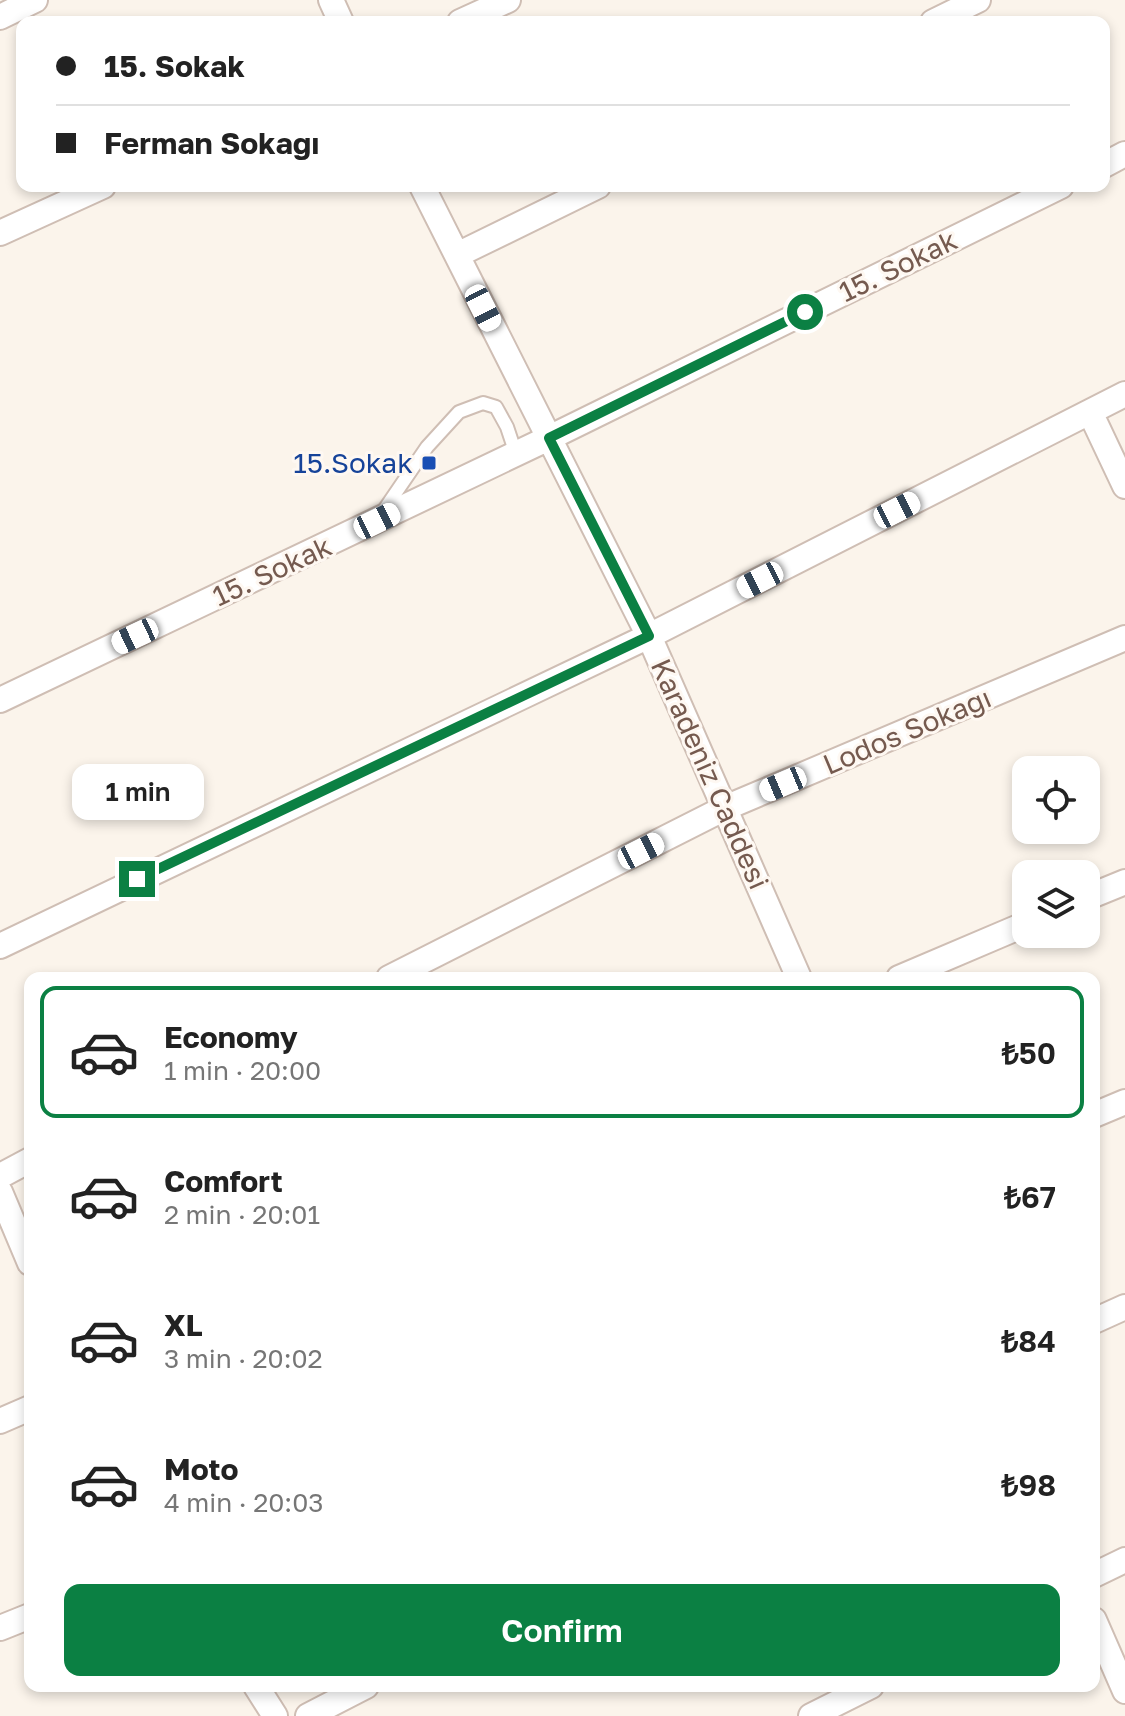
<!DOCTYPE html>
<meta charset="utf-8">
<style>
:root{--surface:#fff;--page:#f2f2f2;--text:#222;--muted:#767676;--line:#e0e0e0;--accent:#0b8043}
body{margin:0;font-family:"Golos Text",sans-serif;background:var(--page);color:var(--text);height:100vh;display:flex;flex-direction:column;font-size:30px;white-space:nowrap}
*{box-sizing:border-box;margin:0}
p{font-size:26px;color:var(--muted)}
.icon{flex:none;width:44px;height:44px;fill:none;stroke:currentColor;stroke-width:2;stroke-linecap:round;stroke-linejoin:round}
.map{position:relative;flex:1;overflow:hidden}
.drawer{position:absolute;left:24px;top:972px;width:1076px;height:720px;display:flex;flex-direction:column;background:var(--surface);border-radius:16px;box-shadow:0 4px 12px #0003}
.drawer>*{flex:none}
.guide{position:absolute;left:16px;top:16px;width:1094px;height:176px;border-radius:16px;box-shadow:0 4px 12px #0003;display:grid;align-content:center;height:176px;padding:0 40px;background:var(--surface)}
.controls{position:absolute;left:1012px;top:756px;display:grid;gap:16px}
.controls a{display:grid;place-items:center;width:88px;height:88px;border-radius:16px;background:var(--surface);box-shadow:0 4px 12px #0003;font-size:40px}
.end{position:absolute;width:36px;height:36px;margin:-18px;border:10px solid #0b8043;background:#fff;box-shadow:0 0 0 4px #fff}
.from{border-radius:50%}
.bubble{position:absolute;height:56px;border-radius:16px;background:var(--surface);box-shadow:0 4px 12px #0003;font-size:26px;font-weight:600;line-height:56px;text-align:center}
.car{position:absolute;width:24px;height:48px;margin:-24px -12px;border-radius:10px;box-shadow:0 0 6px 2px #0007;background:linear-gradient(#fff 24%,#345 0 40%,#fff 0 76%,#345 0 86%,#fff 0)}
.guide b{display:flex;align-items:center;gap:28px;height:76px;font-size:30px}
.guide b+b{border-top:2px solid var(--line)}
.guide i{width:20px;height:20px;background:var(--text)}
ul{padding:14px 0 0;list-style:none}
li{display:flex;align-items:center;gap:24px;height:132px;margin:0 16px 12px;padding:0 24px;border:4px solid transparent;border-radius:16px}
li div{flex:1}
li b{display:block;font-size:30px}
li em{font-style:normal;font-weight:600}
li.active{border-color:var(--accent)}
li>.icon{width:72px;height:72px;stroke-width:1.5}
.cta{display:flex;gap:16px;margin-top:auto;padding:16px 40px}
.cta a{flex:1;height:92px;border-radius:16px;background:var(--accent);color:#fff;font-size:32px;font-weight:600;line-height:92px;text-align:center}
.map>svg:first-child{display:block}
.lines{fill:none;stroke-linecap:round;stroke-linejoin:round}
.service-casing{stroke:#cfbeb4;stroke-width:16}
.minor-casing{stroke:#cfbeb4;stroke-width:28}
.service{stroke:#fff;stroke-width:12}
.minor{stroke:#fff;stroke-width:24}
.route{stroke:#0b8043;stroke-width:10}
.transit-dot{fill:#1a4fb4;stroke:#fef8f2;stroke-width:3}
.labels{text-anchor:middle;stroke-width:6;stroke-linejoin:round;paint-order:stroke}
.street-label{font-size:28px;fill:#755a4f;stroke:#fef8f2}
.transit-label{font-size:28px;fill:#164399;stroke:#fef8f2;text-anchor:end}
</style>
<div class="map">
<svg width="1125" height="1716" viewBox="0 0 1125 1716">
<rect width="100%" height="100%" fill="#fbf4eb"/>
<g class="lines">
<defs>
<path id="service" d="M 382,513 L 427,447 L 459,412 L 483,403 L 496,407 L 507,427 L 516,454"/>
<path id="minor" d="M 331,0 L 341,22
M 0,17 L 35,0
M 460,22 L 508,0
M 933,22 L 978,0
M 1104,165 L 1125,154
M 422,186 L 649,636 L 799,978
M 0,233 L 103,186
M 457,255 L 598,186
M 1090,412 L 1125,486
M 0,700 L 549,438 L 1061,186
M 1086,898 L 1125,882
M 0,946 L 649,636 L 1125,394
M 389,978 L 725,808 L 1125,638
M 899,978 L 1026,924
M 1094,1115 L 1125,1102
M 0,1176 L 30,1160
M 0,1192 L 30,1263
M 1094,1321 L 1125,1307
M 0,1421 L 30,1408
M 1094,1575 L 1125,1560
M 1094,1620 L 1125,1691
M 0,1628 L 30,1616
M 256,1686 L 275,1716
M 308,1716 L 366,1686
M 811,1716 L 871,1686"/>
</defs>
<use href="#service" class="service-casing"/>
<use href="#minor" class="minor-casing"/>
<use href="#service" class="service"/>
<use href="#minor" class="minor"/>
</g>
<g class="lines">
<path class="route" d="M 137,879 L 649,636 L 549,438 L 805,312"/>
</g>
<rect class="transit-dot" x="421" y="455" width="16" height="16" rx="4"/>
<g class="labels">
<g class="street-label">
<text transform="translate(898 266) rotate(-26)" y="10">15. Sokak</text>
<text transform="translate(272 571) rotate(-25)" y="10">15. Sokak</text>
<text transform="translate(907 731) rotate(-23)" y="10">Lodos Sokağı</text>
<text transform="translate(710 774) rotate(66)" y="10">Karadeniz Caddesi</text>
</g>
<g class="transit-label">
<text x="413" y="473">15.Sokak</text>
</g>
</g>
</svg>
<div class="controls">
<a><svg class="icon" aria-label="locate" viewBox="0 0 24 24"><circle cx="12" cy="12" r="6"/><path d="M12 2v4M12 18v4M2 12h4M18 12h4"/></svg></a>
<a><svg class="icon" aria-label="layers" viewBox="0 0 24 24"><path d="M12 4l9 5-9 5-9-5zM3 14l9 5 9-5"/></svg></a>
</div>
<i class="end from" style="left:805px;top:312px"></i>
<i class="end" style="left:137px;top:879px"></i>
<div class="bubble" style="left:72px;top:764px;width:132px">1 min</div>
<i class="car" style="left:483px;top:308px;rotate:153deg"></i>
<i class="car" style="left:897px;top:510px;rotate:63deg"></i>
<i class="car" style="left:377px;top:521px;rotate:64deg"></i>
<i class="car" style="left:760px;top:580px;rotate:243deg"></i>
<i class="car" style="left:135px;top:636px;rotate:245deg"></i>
<i class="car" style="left:783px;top:784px;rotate:247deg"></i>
<i class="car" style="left:641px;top:851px;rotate:63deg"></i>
<div class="guide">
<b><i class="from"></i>15. Sokak</b>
<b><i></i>Ferman Sokağı</b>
</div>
<section class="drawer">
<ul>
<li class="active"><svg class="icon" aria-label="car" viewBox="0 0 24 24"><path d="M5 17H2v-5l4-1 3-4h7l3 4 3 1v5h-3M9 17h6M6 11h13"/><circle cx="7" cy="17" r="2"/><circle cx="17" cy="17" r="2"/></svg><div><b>Economy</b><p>1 min · 20:00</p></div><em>₺50</em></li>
<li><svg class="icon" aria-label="car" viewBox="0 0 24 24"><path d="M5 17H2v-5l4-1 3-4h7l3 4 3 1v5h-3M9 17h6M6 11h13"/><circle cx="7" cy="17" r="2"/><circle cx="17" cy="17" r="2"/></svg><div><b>Comfort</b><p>2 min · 20:01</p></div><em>₺67</em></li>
<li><svg class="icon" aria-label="car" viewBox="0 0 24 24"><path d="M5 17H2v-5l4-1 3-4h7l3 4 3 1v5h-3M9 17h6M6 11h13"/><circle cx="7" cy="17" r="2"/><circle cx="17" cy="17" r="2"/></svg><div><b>XL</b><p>3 min · 20:02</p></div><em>₺84</em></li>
<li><svg class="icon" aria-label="car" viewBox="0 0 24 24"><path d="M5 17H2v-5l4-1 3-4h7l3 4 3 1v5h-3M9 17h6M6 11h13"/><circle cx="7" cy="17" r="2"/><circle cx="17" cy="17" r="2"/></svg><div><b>Moto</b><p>4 min · 20:03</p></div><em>₺98</em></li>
</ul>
<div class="cta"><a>Confirm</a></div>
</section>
</div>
